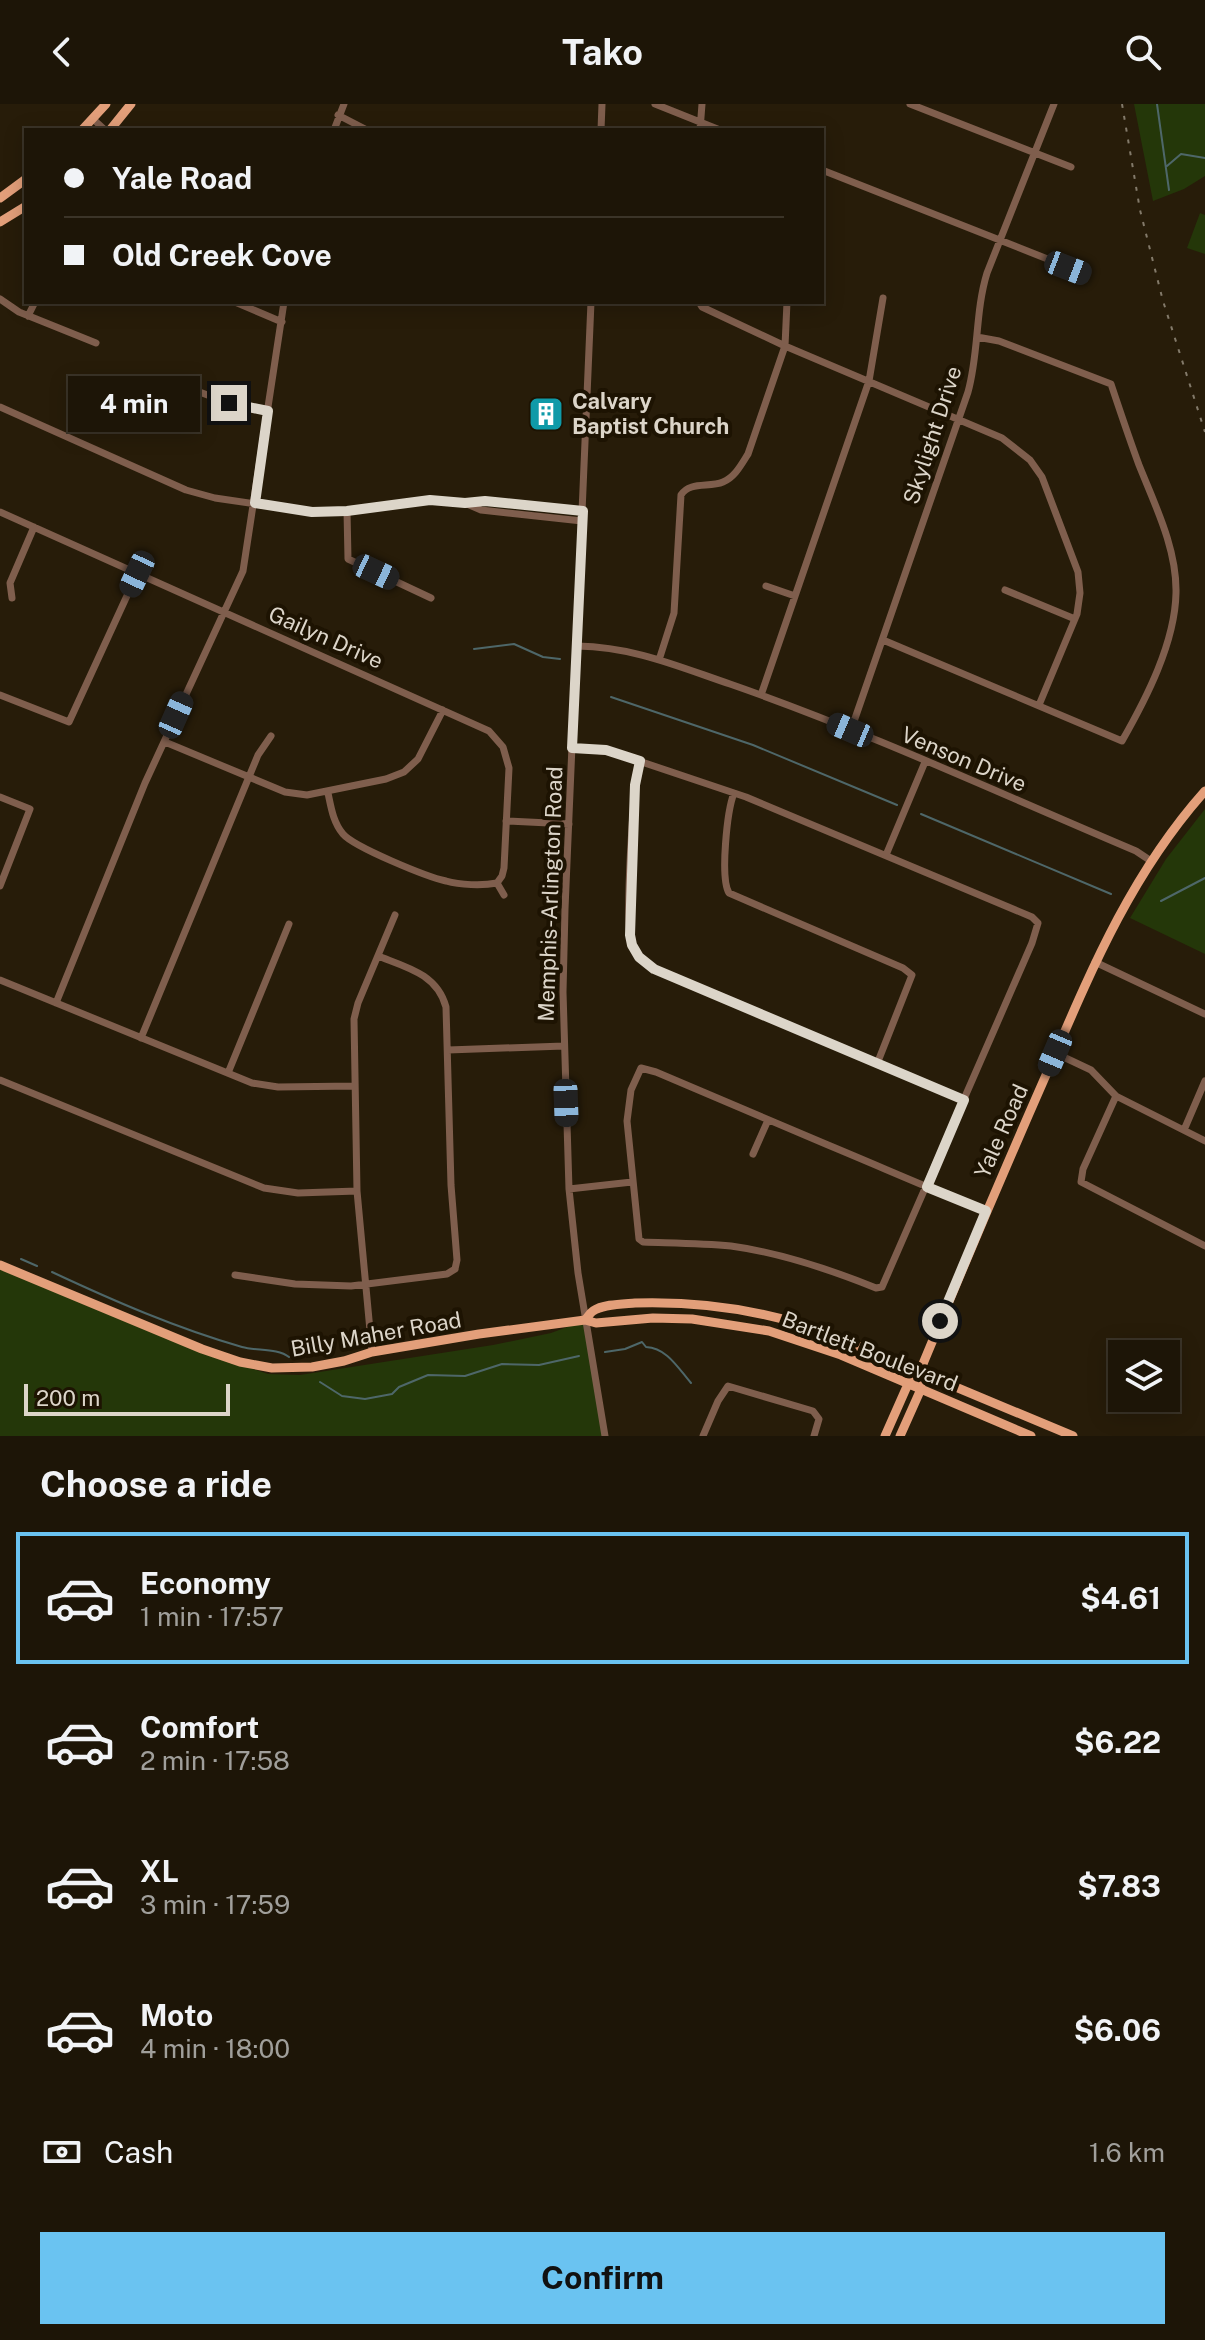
<!DOCTYPE html>
<meta charset="utf-8">
<style>
:root{--surface:#1d1507;--page:#251e11;--text:#f1f3f6;--muted:#a09f9b;--line:#3b3428;--accent:#6ac3f1}
body{margin:0;font-family:"Public Sans",sans-serif;background:var(--page);color:var(--text);height:100vh;display:flex;flex-direction:column;font-size:30px;white-space:nowrap}
*{box-sizing:border-box;margin:0}
p{font-size:26px;color:var(--muted)}
.icon{flex:none;width:44px;height:44px;fill:none;stroke:currentColor;stroke-width:2;stroke-linecap:round;stroke-linejoin:round}
.map{position:relative;height:1332px;overflow:hidden}
.drawer{display:flex;flex-direction:column;background:var(--surface);flex:1}
.drawer>*{flex:none}
.hud{position:absolute;left:24px;top:24px;width:800px;height:176px;border-radius:0px;box-shadow:0 4px 20px #0003,0 0 0 2px var(--line);display:grid;align-content:center;height:176px;padding:0 40px;background:var(--surface)}
.buttons{position:absolute;left:1108px;top:1236px;display:grid;gap:16px}
.buttons a{display:grid;place-items:center;width:72px;height:72px;border-radius:0px;background:var(--surface);box-shadow:0 4px 20px #0003,0 0 0 2px var(--line);font-size:40px}
.scale{position:absolute;left:24px;bottom:20px;width:206px;box-sizing:border-box;padding-left:8px;border:4px solid #dcd5c9;border-top:0;font-size:22px;line-height:28px;white-space:nowrap;color:#dcd5c9;-webkit-text-stroke:6px #1d1302;paint-order:stroke}
.end{position:absolute;width:36px;height:36px;margin:-18px;border:10px solid #dcd5c9;background:#111;box-shadow:0 0 0 4px #111}
.from{border-radius:50%}
.bubble{position:absolute;height:56px;border-radius:0px;background:var(--surface);box-shadow:0 4px 20px #0003,0 0 0 2px var(--line);font-size:26px;font-weight:700;line-height:56px;text-align:center}
.car{position:absolute;width:24px;height:48px;margin:-24px -12px;border-radius:10px;box-shadow:0 0 6px 2px #0007;background:linear-gradient(#222 24%,#8ab4d8 0 40%,#222 0 76%,#8ab4d8 0 86%,#222 0)}
.hud b{display:flex;align-items:center;gap:28px;height:76px;font-size:30px}
.hud b+b{border-top:2px solid var(--line)}
.hud i{width:20px;height:20px;background:var(--text)}
ul{padding:0;list-style:none}
li{display:flex;align-items:center;gap:24px;height:132px;margin:0 16px 12px;padding:0 24px;border:4px solid transparent;border-radius:0px}
li div{flex:1}
li b{display:block;font-size:30px}
li em{font-style:normal;font-weight:700}
li.current{border-color:var(--accent)}
li>.icon{width:72px;height:72px;stroke-width:1.5}
h2{padding:0 40px;font-size:36px;line-height:96px}
.pay{display:flex;align-items:center;gap:20px;height:88px;padding:0 40px;font-size:30px}
.pay p{margin-inline-start:auto}
.action{display:flex;gap:16px;margin-top:auto;padding:16px 40px}
.action a{flex:1;height:92px;border-radius:0px;background:var(--accent);color:#111;font-size:32px;font-weight:700;line-height:92px;text-align:center}
header{display:flex;justify-content:space-between;align-items:center;height:104px;padding:0 40px;background:var(--surface);font-size:36px;font-weight:700}
.map>svg:first-child{display:block}
.green{fill:#243709}
.lines{fill:none;stroke-linecap:round;stroke-linejoin:round}
.stream{stroke:#4e6769;stroke-width:2}
.minor{stroke:#7f5e4d;stroke-width:7}
.major{stroke:#e39f7a;stroke-width:9}
.rail{stroke:#837a6a;stroke-width:2;stroke-dasharray:4 8;stroke-linecap:butt}
.route{stroke:#dcd5c9;stroke-width:10}
.labels{text-anchor:middle;stroke-width:8;stroke-linejoin:round;paint-order:stroke}
.poi-label{font-size:22px;font-weight:bold;fill:#dcd5c9;stroke:#1d1302;text-anchor:start}
.street-label{font-size:22px;fill:#dcd5c9;stroke:#1d1302}
</style>
<header><svg class="icon" aria-label="back" viewBox="0 0 24 24"><path d="M15 5l-7 7 7 7"/></svg>Tako<svg class="icon" aria-label="search" viewBox="0 0 24 24"><circle cx="10" cy="10" r="6"/><path d="M15 15l6 6"/></svg></header>
<div class="map">
<svg width="1205" height="1332" viewBox="0 0 1205 1332">
<rect width="100%" height="100%" fill="#271c09"/>
<path class="green" d="M 1134,0 L 1205,0 L 1205,72 L 1184,85 L 1153,97 Z
M 1200,109 L 1205,111 L 1205,150 L 1187,144 Z
M 1205,705 L 1205,850 L 1130,814 L 1166,755 Z
M 0,1157 L 247,1263 L 268,1270 L 300,1271 L 493,1241 L 551,1229 L 586,1216 L 605,1332 L 0,1332 Z"/>
<g class="lines">
<path class="stream" d="M 1157,0 L 1169,86
M 1167,62 L 1181,50 L 1205,54
M 474,545 L 514,540 L 543,553 L 560,555
M 611,593 L 753,641 L 897,701
M 921,710 L 1111,790
M 1161,797 L 1205,774
M 21,1155 L 37,1162
M 52,1168 C 114,1197 176,1224 242,1243 C 256,1247 278,1244 289,1253
M 605,1248 L 625,1245 L 642,1238 L 646,1243 C 667,1244 678,1264 691,1279
M 320,1278 L 342,1292 L 365,1295 L 392,1290 L 399,1283 L 428,1271 L 465,1272 L 502,1260 L 539,1261 L 579,1252"/>
<path class="minor" d="M 655,0 L 720,26
M 910,0 L 1071,63
M 338,11 L 367,26
M 93,15 L 105,26
M 334,26 L 344,0
M 601,26 L 602,0
M 700,26 L 702,0
M 822,66 L 1083,169
M 0,195 L 19,208 L 96,239
M 235,198 L 282,218
M 591,198 L 565,805 L 563,888 L 569,1085 L 578,1169 L 605,1332
M 699,198 L 702,203 L 785,242 L 1002,334 L 1030,356 L 1042,373 L 1078,468 L 1080,489 L 1077,510 L 1039,601
M 28,212 L 35,198
M 186,283 L 229,299 L 268,307
M 0,303 L 186,386 L 215,394 L 312,408 L 347,407 L 430,396 L 465,399 L 485,397 L 583,407
M 467,400 L 481,406 L 582,417
M 347,407 L 348,455 L 431,494
M 0,408 L 489,627 L 503,643 L 509,664 L 504,764 L 502,772 L 497,779
M 766,482 L 795,492
M 1005,486 L 1075,515
M 12,494 L 10,479 L 34,423
M 883,536 L 1122,637 C 1146,595 1175,539 1176,489 C 1177,445 1155,401 1139,361 C 1129,334 1120,307 1111,280 L 999,237 L 977,233
M 577,542 C 634,543 677,562 730,580 C 868,628 1001,690 1136,747 L 1151,757
M 659,556 L 674,509 L 681,391 C 690,377 709,384 723,378 C 735,373 741,361 748,350 L 785,242 L 787,198
M 0,591 L 69,618 L 137,470
M 761,591 L 869,277 L 883,194
M 851,626 L 968,288 C 979,249 975,208 987,169 L 1054,0
M 165,638 L 285,688 L 307,691 L 386,675 L 404,668 L 418,655 L 443,606
M 572,644 L 612,648 L 746,693 L 1032,813 L 1038,819 L 1032,839 L 882,1183 L 876,1184 C 829,1165 782,1149 731,1142 C 702,1139 672,1139 643,1138 L 639,1135 L 627,1017 L 631,986 L 641,964 L 656,968 L 828,1041 C 881,1063 933,1086 986,1107
M 640,657 C 633,681 624,822 632,842 C 638,854 647,862 658,867 L 964,996
M 328,689 C 331,703 333,718 343,730 C 354,743 427,773 446,777 C 460,781 482,782 497,779
M 734,689 C 727,707 720,774 729,789 L 903,864 L 912,871 L 877,960
M 0,693 L 30,705 L 0,782
M 506,717 L 569,720
M 886,751 L 925,658
M 497,779 L 504,791
M 378,852 C 406,863 437,870 446,903 L 451,1081 L 457,1156 L 455,1165
M 1095,858 L 1205,910
M 0,876 L 252,979 L 278,983 L 354,982
M 56,899 L 145,679 L 243,467 L 284,198
M 141,934 L 258,651 L 271,632
M 448,946 L 564,942
M 1055,949 L 1091,966 L 1116,992 L 1205,1037
M 228,969 L 289,820
M 0,976 L 264,1084 L 298,1089 L 357,1087
M 1116,992 L 1083,1065 L 1081,1078 L 1205,1142
M 1184,1026 L 1205,977
M 753,1050 L 768,1016
M 569,1085 L 632,1078
M 235,1171 L 295,1180 L 351,1182 L 447,1170 L 455,1165
M 372,1248 L 357,1087 L 354,915 L 358,899 L 395,811
M 703,1332 L 718,1297 L 728,1282 L 813,1307 L 819,1315 L 814,1332"/>
<path class="major" d="M 82,26 L 106,0
M 110,26 L 131,0
M 0,94 L 26,75
M 0,118 L 26,102
M 0,1161 L 202,1245 L 240,1258 L 272,1264 L 312,1263 L 344,1257 L 372,1248 L 479,1230 L 585,1216 L 596,1219 L 653,1214 L 692,1215 L 769,1227 L 841,1251 L 1031,1332
M 585,1216 C 588,1213 590,1209 593,1207 C 603,1200 623,1200 635,1199 C 702,1197 766,1206 829,1230 L 1073,1332
M 885,1332 L 908,1280 L 920,1267 C 961,1168 1003,1069 1046,971 C 1090,869 1130,771 1205,687
M 900,1332 L 921,1285 L 920,1267"/>
<path class="rail" d="M 1122,0 L 1140,106 L 1163,197 L 1205,328"/>
</g>
<g class="lines">
<path class="route" d="M 229,299 L 268,307 L 255,399 L 312,408 L 347,407 L 430,396 L 465,399 L 485,397 L 583,407 L 572,644 L 606,646 L 640,657 L 635,681 L 630,831 L 632,841 L 639,853 L 654,865 L 964,996 L 927,1083 L 986,1107 L 940,1217"/>
</g>
<defs>
<symbol id="building-square" viewBox="-11 -11 22 22"><rect x="-9" y="-9" width="18" height="18" rx="4" fill="#0f9aa8" stroke="#1d1302"/><path d="M-4-6H4V6H1V3H-1V6H-4ZM-2.5-4.3h1.7v1.8h-1.7ZM.8-4.3h1.7v1.8H.8ZM-2.5-1h1.7V.8h-1.7ZM.8-1h1.7V.8H.8Z" fill="#fff"/></symbol>
</defs>
<g fill-rule="evenodd">
<use href="#building-square" x="526" y="290" width="40" height="40"/>
</g>
<g class="labels">
<g class="poi-label">
<text x="572" y="305">Calvary<tspan x="572" dy="25">Baptist Church</tspan></text>
</g>
<g class="street-label">
<text transform="translate(932 331) rotate(-72)" y="8">Skylight Drive</text>
<text transform="translate(326 533) rotate(24)" y="8">Gailyn Drive</text>
<text transform="translate(964 655) rotate(23)" y="8">Venson Drive</text>
<text transform="translate(550 790) rotate(-88)" y="8">Memphis-Arlington Road</text>
<text transform="translate(1001 1027) rotate(-66)" y="8">Yale Road</text>
<text transform="translate(376 1230) rotate(-10)" y="8">Billy Maher Road</text>
<text transform="translate(870 1247) rotate(21)" y="8">Bartlett Boulevard</text>
</g>
</g>
</svg>
<div class="buttons">
<a><svg class="icon" aria-label="layers" viewBox="0 0 24 24"><path d="M12 4l9 5-9 5-9-5zM3 14l9 5 9-5"/></svg></a>
</div>
<div class="scale">200 m</div>
<i class="end from" style="left:940px;top:1217px"></i>
<i class="end" style="left:229px;top:299px"></i>
<div class="bubble" style="left:68px;top:272px;width:132px">4 min</div>
<i class="car" style="left:1068px;top:164px;rotate:111deg"></i>
<i class="car" style="left:376px;top:468px;rotate:115deg"></i>
<i class="car" style="left:137px;top:470px;rotate:205deg"></i>
<i class="car" style="left:176px;top:611px;rotate:24deg"></i>
<i class="car" style="left:850px;top:626px;rotate:293deg"></i>
<i class="car" style="left:1055px;top:949px;rotate:203deg"></i>
<i class="car" style="left:566px;top:999px;rotate:178deg"></i>
<div class="hud">
<b><i class="from"></i>Yale Road</b>
<b><i></i>Old Creek Cove</b>
</div>
</div>
<section class="drawer">
<h2>Choose a ride</h2>
<ul>
<li class="current"><svg class="icon" aria-label="car" viewBox="0 0 24 24"><path d="M5 17H2v-5l4-1 3-4h7l3 4 3 1v5h-3M9 17h6M6 11h13"/><circle cx="7" cy="17" r="2"/><circle cx="17" cy="17" r="2"/></svg><div><b>Economy</b><p>1 min · 17:57</p></div><em>$4.61</em></li>
<li><svg class="icon" aria-label="car" viewBox="0 0 24 24"><path d="M5 17H2v-5l4-1 3-4h7l3 4 3 1v5h-3M9 17h6M6 11h13"/><circle cx="7" cy="17" r="2"/><circle cx="17" cy="17" r="2"/></svg><div><b>Comfort</b><p>2 min · 17:58</p></div><em>$6.22</em></li>
<li><svg class="icon" aria-label="car" viewBox="0 0 24 24"><path d="M5 17H2v-5l4-1 3-4h7l3 4 3 1v5h-3M9 17h6M6 11h13"/><circle cx="7" cy="17" r="2"/><circle cx="17" cy="17" r="2"/></svg><div><b>XL</b><p>3 min · 17:59</p></div><em>$7.83</em></li>
<li><svg class="icon" aria-label="car" viewBox="0 0 24 24"><path d="M5 17H2v-5l4-1 3-4h7l3 4 3 1v5h-3M9 17h6M6 11h13"/><circle cx="7" cy="17" r="2"/><circle cx="17" cy="17" r="2"/></svg><div><b>Moto</b><p>4 min · 18:00</p></div><em>$6.06</em></li>
</ul>
<div class="pay"><svg class="icon" aria-label="cash" viewBox="0 0 24 24"><path d="M3 7h18v10H3z"/><circle cx="12" cy="12" r="2"/></svg>Cash<p>1.6 km</p></div>
<div class="action"><a>Confirm</a></div>
</section>
